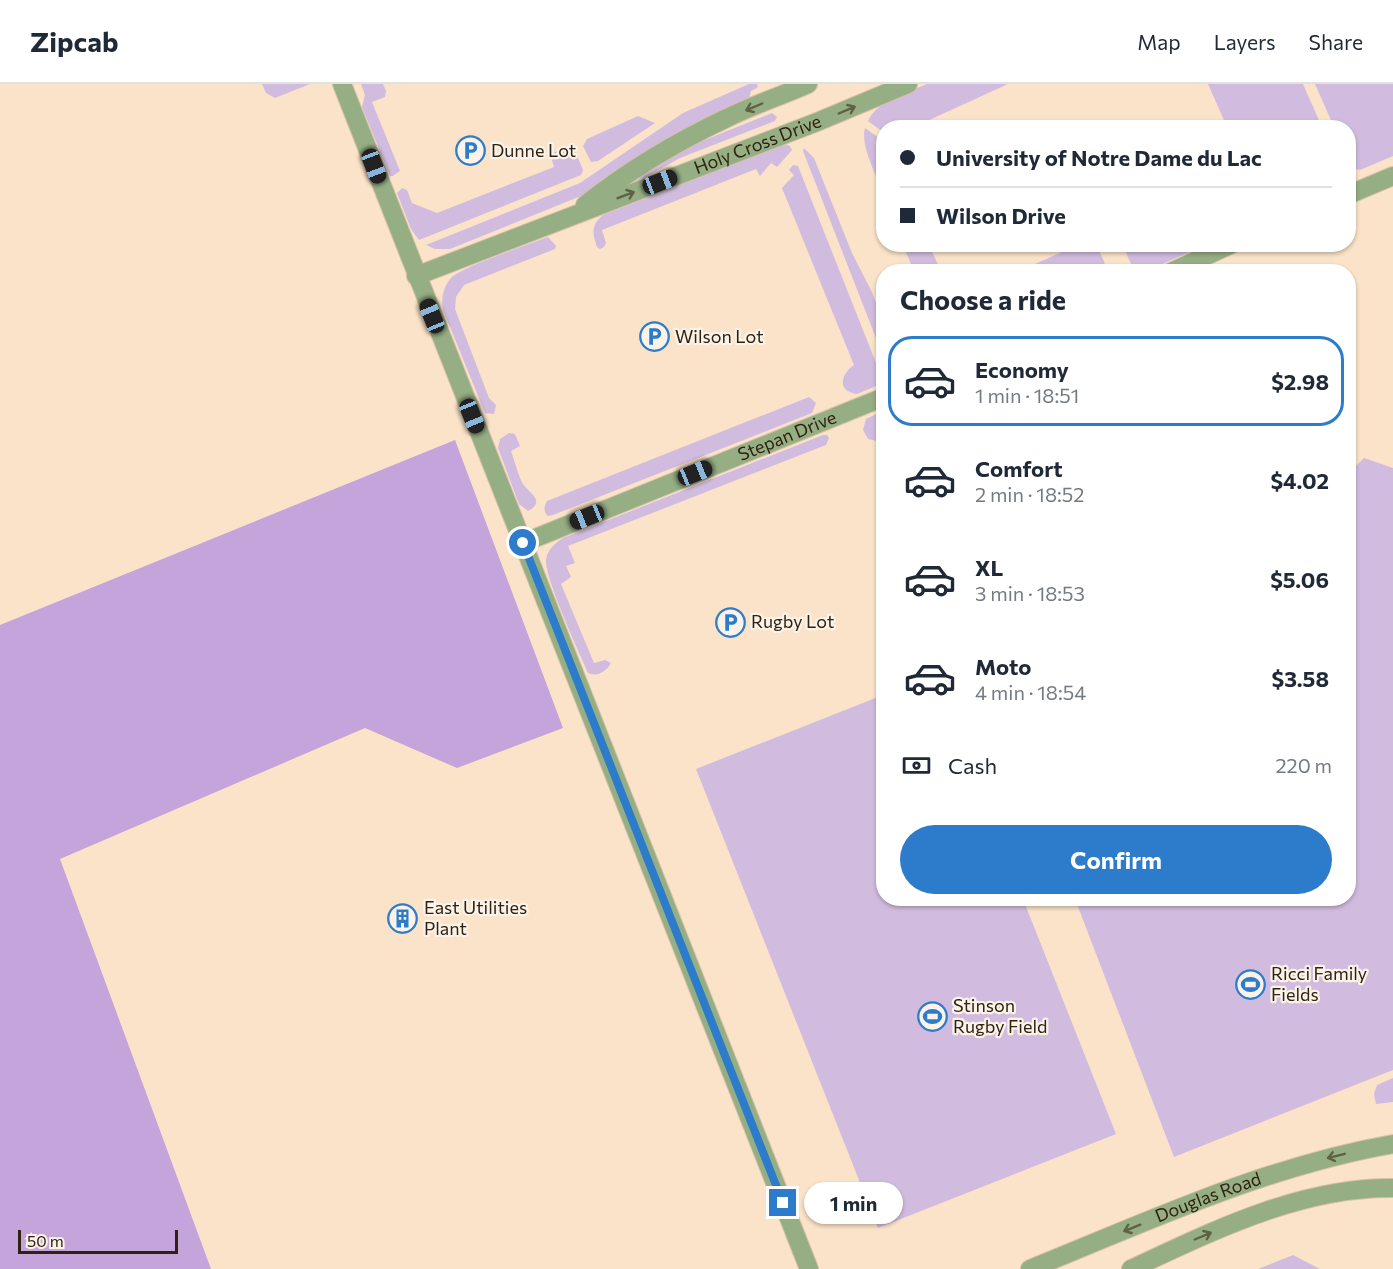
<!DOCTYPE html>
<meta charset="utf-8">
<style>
:root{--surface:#fff;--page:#f6f6f7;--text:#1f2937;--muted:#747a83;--line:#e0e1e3;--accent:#2c7ccb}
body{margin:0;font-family:Commissioner,sans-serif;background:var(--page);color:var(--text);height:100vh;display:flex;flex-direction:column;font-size:22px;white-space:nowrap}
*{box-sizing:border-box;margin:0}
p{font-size:20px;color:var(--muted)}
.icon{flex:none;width:33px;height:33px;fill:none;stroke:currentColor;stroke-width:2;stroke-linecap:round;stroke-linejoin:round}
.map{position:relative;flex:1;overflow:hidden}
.panel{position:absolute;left:876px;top:180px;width:480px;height:642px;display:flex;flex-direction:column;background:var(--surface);border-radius:24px;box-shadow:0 2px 4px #0004}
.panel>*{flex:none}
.banner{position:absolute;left:876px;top:36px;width:480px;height:132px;border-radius:24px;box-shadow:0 2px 4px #0004;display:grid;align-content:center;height:132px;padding:0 24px;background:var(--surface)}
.scale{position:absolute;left:18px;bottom:15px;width:160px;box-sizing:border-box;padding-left:6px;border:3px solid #302210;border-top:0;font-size:16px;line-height:21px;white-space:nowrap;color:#302210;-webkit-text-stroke:4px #fbf3ea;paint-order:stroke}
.end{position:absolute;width:27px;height:27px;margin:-14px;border:8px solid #2c7ccb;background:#fff;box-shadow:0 0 0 3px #fff}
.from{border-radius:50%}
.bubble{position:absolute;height:42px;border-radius:21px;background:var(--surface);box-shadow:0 2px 4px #0004;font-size:20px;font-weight:700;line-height:42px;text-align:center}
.car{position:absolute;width:18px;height:36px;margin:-18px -9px;border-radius:8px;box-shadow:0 0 4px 2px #0007;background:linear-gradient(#222 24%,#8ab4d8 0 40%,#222 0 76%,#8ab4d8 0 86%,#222 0)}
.banner b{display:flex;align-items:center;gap:21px;height:57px;font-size:22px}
.banner b+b{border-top:2px solid var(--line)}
.banner i{width:15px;height:15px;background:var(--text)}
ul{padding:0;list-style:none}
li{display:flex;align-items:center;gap:18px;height:90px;margin:0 12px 9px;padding:0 12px;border:3px solid transparent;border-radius:24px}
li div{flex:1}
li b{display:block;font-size:22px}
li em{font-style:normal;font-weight:700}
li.on{border-color:var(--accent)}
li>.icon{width:54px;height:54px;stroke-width:1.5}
h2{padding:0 24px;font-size:27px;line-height:72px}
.pay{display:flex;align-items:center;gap:15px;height:66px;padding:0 24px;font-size:22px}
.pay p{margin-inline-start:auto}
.primary-button{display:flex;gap:12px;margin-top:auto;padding:12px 24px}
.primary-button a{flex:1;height:69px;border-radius:36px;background:var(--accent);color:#fff;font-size:24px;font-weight:700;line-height:69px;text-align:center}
header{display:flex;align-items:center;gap:36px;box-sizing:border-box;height:84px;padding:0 30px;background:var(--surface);border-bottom:2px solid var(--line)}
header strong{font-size:28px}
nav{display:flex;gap:33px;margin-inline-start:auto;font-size:21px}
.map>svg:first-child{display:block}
.green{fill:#d1bcdf}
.forest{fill:#c5a3db}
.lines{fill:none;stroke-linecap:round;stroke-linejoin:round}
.minor-casing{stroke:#d6c0a7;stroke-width:20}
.tertiary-casing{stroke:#d6c0a7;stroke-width:20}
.minor{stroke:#96ae83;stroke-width:18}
.tertiary{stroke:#96ae83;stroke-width:18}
.oneway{stroke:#5e6144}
.route{stroke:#2c7ccb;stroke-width:8}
.labels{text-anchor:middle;stroke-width:4.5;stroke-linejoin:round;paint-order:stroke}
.street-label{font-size:18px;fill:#302210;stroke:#fbf3ea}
.poi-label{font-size:18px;fill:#302210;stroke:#fbf3ea;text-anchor:start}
</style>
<header>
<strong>Zipcab</strong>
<nav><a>Map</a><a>Layers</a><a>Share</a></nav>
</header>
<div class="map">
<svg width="1393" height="1185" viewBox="0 0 1393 1185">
<rect width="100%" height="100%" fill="#fae3c8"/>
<path class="green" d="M 262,0 L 310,0 L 275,14 L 266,9 Z
M 361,0 L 383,0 L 386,7 L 385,13 L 372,18 L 400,87 L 393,92 L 390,92 L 362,23 L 365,11 Z
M 749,0 L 757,0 L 758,3 L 751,7 L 748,18 L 586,110 L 450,165 L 435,165 L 426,161 L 580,99 L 683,29 Z
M 927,0 L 1008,0 L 914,43 L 884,44 L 883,48 L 868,37 C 878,16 906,9 927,0 Z
M 1208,0 L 1303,0 L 1322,43 L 1227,43 Z
M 1315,0 L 1393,0 L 1393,72 L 1360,86 L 1352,84 L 1349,76 L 1348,44 L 1334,43 Z
M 772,29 L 777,33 L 775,37 L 680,74 L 608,114 L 606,111 L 677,67 Z
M 638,32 L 655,39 L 598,77 L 591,78 L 583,62 L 587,55 Z
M 865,44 L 883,57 L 883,109 C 877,92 860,62 865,44 Z
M 785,60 L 790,62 L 792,66 L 777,83 L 771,79 L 760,92 L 756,85 L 602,146 L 606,159 L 604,163 L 600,165 L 597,163 C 592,149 591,141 603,131 Z
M 568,63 L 575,67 L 583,86 L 581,91 L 419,156 L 411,145 L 397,109 L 402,104 L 407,106 L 412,119 L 437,129 L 554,83 L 550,70 Z
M 804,64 L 814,74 L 852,169 L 872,208 L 883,238 L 883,272 L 803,67 Z
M 793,81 L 798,82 L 880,289 L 881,300 L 857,310 C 836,307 841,290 854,281 L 782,104 L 794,91 L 789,86 Z
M 548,153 L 556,162 L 555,165 L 464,201 L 456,213 L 455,225 L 489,314 L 496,321 L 494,330 L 485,329 L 443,226 C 441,215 443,203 451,194 C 463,182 528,161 548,153 Z
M 903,161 L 929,161 L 941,187 L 914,187 Z
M 1078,161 L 1096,161 L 1104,177 L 1106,187 L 1019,187 Z
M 1123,161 L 1206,161 L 1144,188 C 1130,187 1128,171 1123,161 Z
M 809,313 L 816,319 L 812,329 L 553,431 L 548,432 C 543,427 544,423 547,417 Z
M 883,327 L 883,356 L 877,357 L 868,355 L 863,346 L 866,335 Z
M 509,349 L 515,350 L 520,362 L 511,367 C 515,378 518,391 523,400 C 528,408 547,417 528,427 L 519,420 L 498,364 L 500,355 Z
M 823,351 L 827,351 L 829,354 L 826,361 L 568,462 L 575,479 L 566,482 L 571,493 L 561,500 L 594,579 L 605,576 L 611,579 C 606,588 597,593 588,589 C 579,568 544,493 546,475 C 548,465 555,459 563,454 Z
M 1364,374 L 1393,384 L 1393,986 L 1174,1073 L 1075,815 L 1348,814 L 1348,446 L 1351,445 L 1348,439 L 1348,390 Z
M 883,611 L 884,814 L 1023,815 L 1116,1050 L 878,1144 L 696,685 Z
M 1393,994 L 1393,1018 L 1376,1020 L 1374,1010 L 1377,1001 Z
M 1293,1171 L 1320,1185 L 1258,1185 Z"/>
<path class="forest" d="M 455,356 L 563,644 L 457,684 L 365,644 L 60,775 L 211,1185 L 0,1185 L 0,541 Z"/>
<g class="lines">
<defs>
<g id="minor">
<path d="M 342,0 L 809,1185"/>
<path d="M 1348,111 L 1393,92"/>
<path d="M 585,121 C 629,86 676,58 727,34 C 753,21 781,12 808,0"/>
<path d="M 1171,188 L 1232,160"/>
<path id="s1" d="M 416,192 L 817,38 L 908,0"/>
<path id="s2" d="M 523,459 L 884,313"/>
</g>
<g id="tertiary">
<path id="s3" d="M 1030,1185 C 1149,1137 1266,1082 1393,1060"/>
<path d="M 1131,1185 C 1213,1147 1300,1103 1393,1104"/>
</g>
</defs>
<use href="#minor" class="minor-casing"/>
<use href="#tertiary" class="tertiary-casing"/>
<use href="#minor" class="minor"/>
<use href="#tertiary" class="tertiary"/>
</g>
<defs><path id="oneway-shaft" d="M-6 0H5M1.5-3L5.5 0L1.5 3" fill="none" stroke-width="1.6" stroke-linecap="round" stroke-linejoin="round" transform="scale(1.5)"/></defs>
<g class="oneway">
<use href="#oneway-shaft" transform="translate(754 23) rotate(157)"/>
<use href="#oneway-shaft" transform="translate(847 26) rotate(-23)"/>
<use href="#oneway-shaft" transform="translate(626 111) rotate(-21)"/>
<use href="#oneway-shaft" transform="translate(1336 1072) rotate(166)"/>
<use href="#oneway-shaft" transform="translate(1132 1144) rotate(158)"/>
<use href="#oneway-shaft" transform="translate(1203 1152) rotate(-23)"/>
</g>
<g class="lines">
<path class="route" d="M 523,459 L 783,1119"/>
</g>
<defs>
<symbol id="parking-ring" viewBox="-11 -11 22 22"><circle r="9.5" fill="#fbf3ea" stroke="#2c7ccb" stroke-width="1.5"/><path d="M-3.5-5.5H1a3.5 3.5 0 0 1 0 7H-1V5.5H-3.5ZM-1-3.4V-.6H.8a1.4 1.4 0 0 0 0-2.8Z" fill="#2c7ccb"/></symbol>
<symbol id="building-ring" viewBox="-11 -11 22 22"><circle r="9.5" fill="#fbf3ea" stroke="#2c7ccb" stroke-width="1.5"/><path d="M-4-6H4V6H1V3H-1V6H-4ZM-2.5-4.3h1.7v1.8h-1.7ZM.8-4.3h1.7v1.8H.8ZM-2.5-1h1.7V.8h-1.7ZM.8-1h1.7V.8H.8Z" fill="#2c7ccb"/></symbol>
<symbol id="stadium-ring" viewBox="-11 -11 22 22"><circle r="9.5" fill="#fbf3ea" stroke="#2c7ccb" stroke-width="1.5"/><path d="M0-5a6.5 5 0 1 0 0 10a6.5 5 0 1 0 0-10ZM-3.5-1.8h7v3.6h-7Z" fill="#2c7ccb"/></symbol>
</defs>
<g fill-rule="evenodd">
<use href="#parking-ring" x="454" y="50" width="33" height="33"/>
<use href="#parking-ring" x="638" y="236" width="33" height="33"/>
<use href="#parking-ring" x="714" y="522" width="33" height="33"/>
<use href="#building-ring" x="386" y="818" width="33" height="33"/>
<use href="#stadium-ring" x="1234" y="884" width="33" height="33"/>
<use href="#stadium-ring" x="916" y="916" width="33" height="33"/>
</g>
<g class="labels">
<g class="street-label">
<text dy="6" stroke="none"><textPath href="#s1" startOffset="366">Holy Cross Drive</textPath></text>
<text dy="6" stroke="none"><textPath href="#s2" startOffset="285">Stepan Drive</textPath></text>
<text dy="6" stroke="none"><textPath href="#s3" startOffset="192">Douglas Road</textPath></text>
</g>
<g class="poi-label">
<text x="491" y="73">Dunne Lot</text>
<text x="675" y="259">Wilson Lot</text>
<text x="751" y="544">Rugby Lot</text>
<text x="424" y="830">East Utilities<tspan x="424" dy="21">Plant</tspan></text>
<text x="1271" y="896">Ricci Family<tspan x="1271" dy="21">Fields</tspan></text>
<text x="953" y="928">Stinson<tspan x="953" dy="21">Rugby Field</tspan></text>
</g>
</g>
</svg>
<div class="scale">50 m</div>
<i class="end from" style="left:523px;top:459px"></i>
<i class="end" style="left:783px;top:1119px"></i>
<div class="bubble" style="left:804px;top:1098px;width:99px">1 min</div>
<i class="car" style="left:374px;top:82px;rotate:159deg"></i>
<i class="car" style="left:660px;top:98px;rotate:69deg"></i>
<i class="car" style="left:432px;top:232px;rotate:338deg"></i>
<i class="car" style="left:472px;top:332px;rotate:158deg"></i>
<i class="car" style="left:695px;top:389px;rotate:68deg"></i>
<i class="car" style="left:587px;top:433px;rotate:248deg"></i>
<div class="banner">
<b><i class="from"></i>University of Notre Dame du Lac</b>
<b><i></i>Wilson Drive</b>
</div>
<section class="panel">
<h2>Choose a ride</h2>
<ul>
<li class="on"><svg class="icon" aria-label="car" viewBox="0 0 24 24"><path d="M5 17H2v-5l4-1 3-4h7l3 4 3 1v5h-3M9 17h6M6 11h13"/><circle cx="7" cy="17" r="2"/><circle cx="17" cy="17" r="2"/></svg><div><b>Economy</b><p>1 min · 18:51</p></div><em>$2.98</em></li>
<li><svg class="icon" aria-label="car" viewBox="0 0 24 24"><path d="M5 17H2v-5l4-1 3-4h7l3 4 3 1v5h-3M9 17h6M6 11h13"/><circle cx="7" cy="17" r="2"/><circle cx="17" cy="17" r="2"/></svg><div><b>Comfort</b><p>2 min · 18:52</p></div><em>$4.02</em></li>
<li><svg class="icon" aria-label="car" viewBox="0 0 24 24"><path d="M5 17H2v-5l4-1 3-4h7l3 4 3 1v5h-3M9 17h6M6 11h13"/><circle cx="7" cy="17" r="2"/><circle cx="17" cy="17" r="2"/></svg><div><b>XL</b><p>3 min · 18:53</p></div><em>$5.06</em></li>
<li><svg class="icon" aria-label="car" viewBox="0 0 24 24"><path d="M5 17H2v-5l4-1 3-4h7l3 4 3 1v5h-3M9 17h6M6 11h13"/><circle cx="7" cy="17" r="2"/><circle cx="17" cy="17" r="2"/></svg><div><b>Moto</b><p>4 min · 18:54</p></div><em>$3.58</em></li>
</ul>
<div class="pay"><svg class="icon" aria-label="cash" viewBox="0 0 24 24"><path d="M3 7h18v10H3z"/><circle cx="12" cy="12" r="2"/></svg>Cash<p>220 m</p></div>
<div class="primary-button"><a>Confirm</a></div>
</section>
</div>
